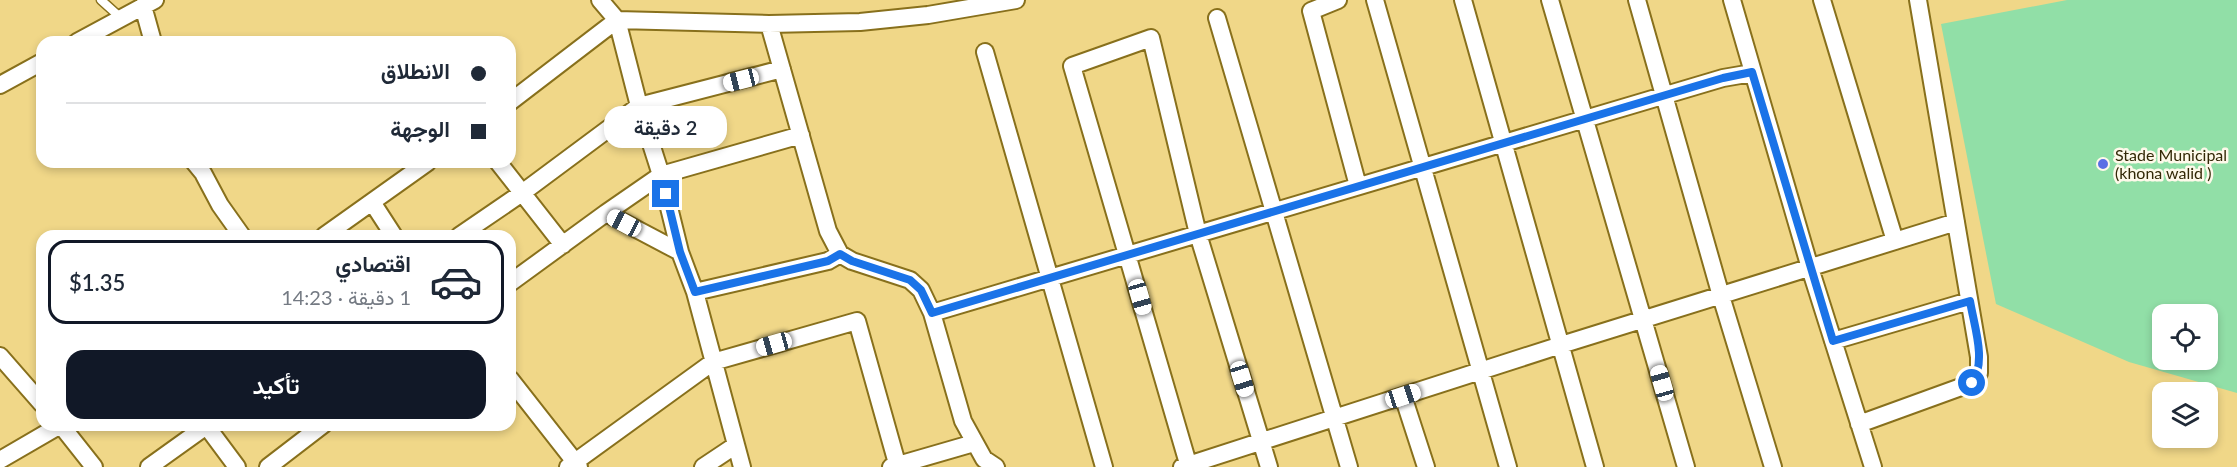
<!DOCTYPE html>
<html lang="ar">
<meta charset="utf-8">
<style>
:root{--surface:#fff;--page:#f2f2f3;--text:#1f2937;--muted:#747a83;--line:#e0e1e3;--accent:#111827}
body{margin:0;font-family:Lato,Vazirmatn,sans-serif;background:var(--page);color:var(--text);direction:rtl;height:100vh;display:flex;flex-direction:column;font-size:22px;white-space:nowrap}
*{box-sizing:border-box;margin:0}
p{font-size:20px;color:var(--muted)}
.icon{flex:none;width:33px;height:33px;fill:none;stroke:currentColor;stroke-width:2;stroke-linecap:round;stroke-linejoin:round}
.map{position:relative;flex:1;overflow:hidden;direction:ltr}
.details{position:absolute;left:36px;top:230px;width:480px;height:201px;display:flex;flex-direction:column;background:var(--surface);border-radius:18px;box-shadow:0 3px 9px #0003;direction:rtl}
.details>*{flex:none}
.top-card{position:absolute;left:36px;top:36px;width:480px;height:132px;border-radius:18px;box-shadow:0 3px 9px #0003;direction:rtl;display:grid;align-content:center;height:132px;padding:0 30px;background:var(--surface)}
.tools{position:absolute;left:2152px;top:304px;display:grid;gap:12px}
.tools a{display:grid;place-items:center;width:66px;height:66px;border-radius:12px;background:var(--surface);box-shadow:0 3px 9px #0003;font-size:30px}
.end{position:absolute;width:27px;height:27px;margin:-14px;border:8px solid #1a73e8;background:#fff;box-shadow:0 0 0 3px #fff}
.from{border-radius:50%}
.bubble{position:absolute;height:42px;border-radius:18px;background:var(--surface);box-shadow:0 3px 9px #0003;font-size:20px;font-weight:600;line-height:42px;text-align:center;direction:rtl}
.car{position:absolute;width:18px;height:36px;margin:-18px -9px;border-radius:8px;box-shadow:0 0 4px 2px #0007;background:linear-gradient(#fff 24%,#345 0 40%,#fff 0 76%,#345 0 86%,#fff 0)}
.top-card b{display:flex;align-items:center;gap:21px;height:57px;font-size:22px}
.top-card b+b{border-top:2px solid var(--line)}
.top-card i{width:15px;height:15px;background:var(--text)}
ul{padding:10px 0 0;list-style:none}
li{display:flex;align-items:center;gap:18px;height:84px;margin:0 12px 9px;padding:0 18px;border:3px solid transparent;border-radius:18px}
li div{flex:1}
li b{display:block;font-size:22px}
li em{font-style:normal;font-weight:600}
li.active{border-color:var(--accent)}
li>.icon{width:54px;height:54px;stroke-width:1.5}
.cta{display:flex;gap:12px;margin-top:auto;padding:12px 30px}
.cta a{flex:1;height:69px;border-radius:18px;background:var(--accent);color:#fff;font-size:24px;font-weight:600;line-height:69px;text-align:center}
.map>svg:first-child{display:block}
.green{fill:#91dfa7;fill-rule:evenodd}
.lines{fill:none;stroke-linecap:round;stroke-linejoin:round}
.lane-casing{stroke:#88701c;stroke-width:11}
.street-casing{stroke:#88701c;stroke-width:20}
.lane{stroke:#fff;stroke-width:8}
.street{stroke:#fff;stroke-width:16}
.route{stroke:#1a73e8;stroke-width:8}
.poi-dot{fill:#5a6fe5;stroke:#fef9ea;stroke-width:2}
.labels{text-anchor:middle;stroke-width:5;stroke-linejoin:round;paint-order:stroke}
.poi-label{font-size:16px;fill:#322806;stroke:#fef9ea;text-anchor:start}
</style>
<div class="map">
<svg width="2237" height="467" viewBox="0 0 2237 467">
<rect width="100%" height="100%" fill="#f0d788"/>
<path class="green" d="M 2067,0 L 2237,0 L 2237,393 L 2129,362 L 1996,304 L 1941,24 ZM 2163,315 L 2208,315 L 2208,360 L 2163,360 Z"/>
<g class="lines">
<defs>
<path id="lane" d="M 101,0 L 121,18"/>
<path id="street" d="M 600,0 L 617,20 L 639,106 L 661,175 L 680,252 L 695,292 L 742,467
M 1338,0 L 1311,11 L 1358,186
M 1375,0 L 1508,467
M 1463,0 L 1595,467
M 1550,0 L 1686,467
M 1637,0 L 1721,296 L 1773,467
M 1732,0 L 1810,268 L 1873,467
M 1822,0 L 1895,241
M 143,6 L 153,42
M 1217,18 L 1349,467
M 769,24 L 828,231 L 840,254 L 852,261 L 910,280 L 921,290 L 932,313 L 963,421 L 984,459 L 996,467
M 77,42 L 155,0
M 985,52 L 1104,467
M 0,85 L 42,62
M 510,102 L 617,20 L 769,24 L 860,22 L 928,15 L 1016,0
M 194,162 L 203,173 L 220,205 L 242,236
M 498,162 L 563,245
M 372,202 L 394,236
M 606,213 L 680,252
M 324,236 L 428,162
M 459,236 L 522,193 L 639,106 L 782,69
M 510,283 L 606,213 L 661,175 L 801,135
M 695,292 L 828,261 L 840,254
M 932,313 L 1723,78 L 1752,73
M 1833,341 L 1969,301
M 0,356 L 42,404
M 510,379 L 579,467
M 1403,396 L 1426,467
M 60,424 L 94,467
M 205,424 L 237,467
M 1859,424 L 1972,383 L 1979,373 L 1979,357 L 1918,0
M 0,460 L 62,424
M 149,467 L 209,424
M 268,467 L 324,424
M 568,467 L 713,362 L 857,321 L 898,467
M 703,467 L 736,445
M 891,467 L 974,443
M 1182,467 L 1561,345 L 1956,222
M 1189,467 L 1072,66 L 1151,38 L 1198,234 L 1269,467"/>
</defs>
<use href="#lane" class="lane-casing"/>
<use href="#street" class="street-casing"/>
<use href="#lane" class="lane"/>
<use href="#street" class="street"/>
</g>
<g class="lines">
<path class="route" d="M 666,194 L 680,252 L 695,292 L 828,261 L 840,254 L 852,261 L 910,280 L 921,290 L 932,313 L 1723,78 L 1752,72 L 1833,341 L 1970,301 C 1974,326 1987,361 1972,383"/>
</g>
<circle class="poi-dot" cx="2103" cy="164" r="6"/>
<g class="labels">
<g class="poi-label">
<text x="2115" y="161">Stade Municipal<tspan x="2115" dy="18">(khona walid )</tspan></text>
</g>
</g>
</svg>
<div class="tools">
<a><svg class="icon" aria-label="locate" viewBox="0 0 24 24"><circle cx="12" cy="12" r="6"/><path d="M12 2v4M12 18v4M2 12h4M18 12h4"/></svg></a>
<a><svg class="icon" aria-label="layers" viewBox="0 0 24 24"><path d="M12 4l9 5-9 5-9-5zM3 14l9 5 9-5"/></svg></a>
</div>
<i class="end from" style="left:1972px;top:383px"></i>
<i class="end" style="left:666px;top:194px"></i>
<div class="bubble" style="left:604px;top:106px;width:123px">2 دقيقة</div>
<i class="car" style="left:741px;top:80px;rotate:256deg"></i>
<i class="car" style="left:624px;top:223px;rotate:298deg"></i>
<i class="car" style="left:1140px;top:297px;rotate:164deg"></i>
<i class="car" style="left:774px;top:344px;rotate:254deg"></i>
<i class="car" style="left:1242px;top:379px;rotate:163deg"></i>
<i class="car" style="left:1662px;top:383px;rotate:344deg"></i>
<i class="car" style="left:1403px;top:396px;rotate:72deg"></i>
<div class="top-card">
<b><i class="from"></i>الانطلاق</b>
<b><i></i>الوجهة</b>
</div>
<section class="details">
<ul>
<li class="active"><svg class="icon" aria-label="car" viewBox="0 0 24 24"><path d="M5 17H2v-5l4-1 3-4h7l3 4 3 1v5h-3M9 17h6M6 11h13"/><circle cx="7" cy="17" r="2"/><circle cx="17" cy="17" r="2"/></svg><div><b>اقتصادي</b><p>1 دقيقة · 14:23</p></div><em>$1.35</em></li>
</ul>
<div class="cta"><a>تأكيد</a></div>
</section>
</div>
